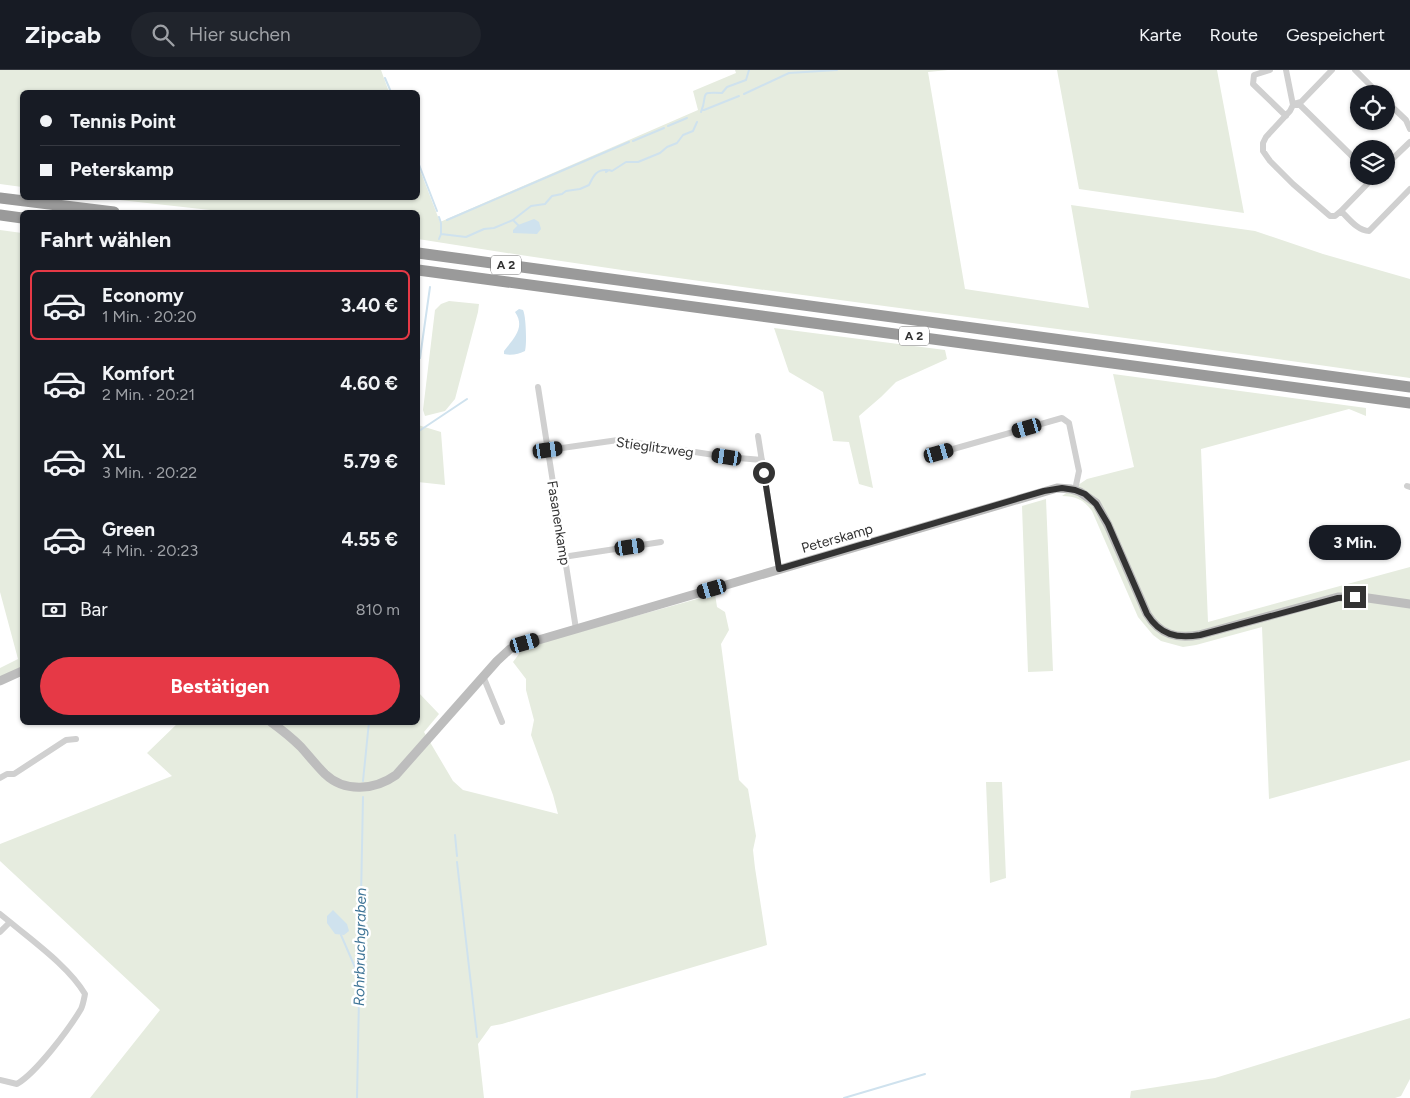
<!DOCTYPE html>
<html lang="de">
<meta charset="utf-8">
<style>
:root{--surface:#171b24;--page:#20242c;--text:#f1f3f6;--muted:#9ea1a6;--line:#363941;--accent:#e63946}
body{margin:0;font-family:Figtree,sans-serif;background:var(--page);color:var(--text);height:100vh;display:flex;flex-direction:column;font-size:19px;white-space:nowrap}
*{box-sizing:border-box;margin:0}
p{font-size:16px;color:var(--muted)}
.icon{flex:none;width:28px;height:28px;fill:none;stroke:currentColor;stroke-width:2;stroke-linecap:round;stroke-linejoin:round}
.map{position:relative;flex:1;overflow:hidden}
.sheet{position:absolute;left:20px;top:140px;width:400px;height:515px;display:flex;flex-direction:column;background:var(--surface);border-radius:8px;box-shadow:0 1px 4px #0004}
.sheet>*{flex:none}
.banner{position:absolute;left:20px;top:20px;width:400px;height:110px;border-radius:8px;box-shadow:0 1px 4px #0004;display:grid;align-content:center;height:110px;padding:0 20px;background:var(--surface)}
.fabs{position:absolute;left:1350px;top:15px;display:grid;gap:10px}
.fabs a{display:grid;place-items:center;width:45px;height:45px;border-radius:50%;background:var(--surface);box-shadow:0 1px 4px #0004;font-size:25px}
.end{position:absolute;width:22px;height:22px;margin:-11px;border:6px solid #333;background:#fff;box-shadow:0 0 0 2px #fff}
.from{border-radius:50%}
.bubble{position:absolute;height:35px;border-radius:18px;background:var(--surface);box-shadow:0 1px 4px #0004;font-size:16px;font-weight:700;line-height:35px;text-align:center}
.car{position:absolute;width:15px;height:30px;margin:-15px -8px;border-radius:6px;box-shadow:0 0 4px 1px #0007;background:linear-gradient(#222 24%,#8ab4d8 0 40%,#222 0 76%,#8ab4d8 0 86%,#222 0)}
.banner b{display:flex;align-items:center;gap:18px;height:48px;font-size:19px}
.banner b+b{border-top:1px solid var(--line)}
.banner i{width:12px;height:12px;background:var(--text)}
ul{padding:0;list-style:none}
li{display:flex;align-items:center;gap:15px;height:70px;margin:0 10px 8px;padding:0 10px;border:2px solid transparent;border-radius:8px}
li div{flex:1}
li b{display:block;font-size:19px}
li em{font-style:normal;font-weight:700}
li.active{border-color:var(--accent)}
li>.icon{width:45px;height:45px;stroke-width:1.5}
h2{padding:0 20px;font-size:22px;line-height:60px}
.pay{display:flex;align-items:center;gap:12px;height:55px;padding:0 20px;font-size:19px}
.pay p{margin-inline-start:auto}
.primary-button{display:flex;gap:10px;margin-top:auto;padding:10px 20px}
.primary-button a{flex:1;height:58px;border-radius:30px;background:var(--accent);color:#fff;font-size:20px;font-weight:700;line-height:58px;text-align:center}
header{display:flex;align-items:center;gap:30px;box-sizing:border-box;height:70px;padding:0 25px;background:var(--surface);border-bottom:1px solid var(--line)}
header strong{font-size:24px}
nav{display:flex;gap:28px;margin-inline-start:auto;font-size:18px}
.search{width:350px;height:45px;background:var(--page);display:flex;align-items:center;gap:12px;box-sizing:border-box;padding:0 18px;border-radius:28px;color:var(--muted);font-size:19px}
.map>svg:first-child{display:block}
.green{fill:#e6ecdf}
.water{fill:#cfe2ee}
.lines{fill:none;stroke-linecap:round;stroke-linejoin:round}
.stream{stroke:#cfe2ee;stroke-width:2}
.street{stroke:#d0d0d0;stroke-width:6}
.secondary{stroke:#bdbdbd;stroke-width:9}
.highway{stroke:#9a9a9a;stroke-width:11}
.route{stroke:#333;stroke-width:6}
.labels{text-anchor:middle;stroke-width:5;stroke-linejoin:round;paint-order:stroke}
.shield{fill:#fff;stroke:#707070;stroke-width:1}
.shield-label{font-size:12px;font-weight:bold;fill:#333}
.street-label{font-size:14px;fill:#333;stroke:#fff}
.water-label{font-size:15px;font-style:italic;fill:#3f7597;stroke:#fff}
</style>
<header>
<strong>Zipcab</strong>
<div class="search"><svg class="icon" aria-label="search" viewBox="0 0 24 24"><circle cx="10" cy="10" r="6"/><path d="M15 15l6 6"/></svg>Hier suchen</div>
<nav><a>Karte</a><a>Route</a><a>Gespeichert</a></nav>
</header>
<div class="map">
<svg width="1410" height="1028" viewBox="0 0 1410 1028">
<rect width="100%" height="100%" fill="#fff"/>
<path class="green" d="M 0,0 L 381,0 L 389,22 L 22,22 L 22,117 L 0,114 Z
M 735,0 L 948,0 L 928,2 L 965,219 L 1089,238 L 1071,135 L 1255,161 L 1323,184 L 1410,209 L 1410,308 C 1080,259 747,222 418,169 L 418,142 L 228,142 L 102,128 L 418,128 L 418,95 L 440,152 L 698,40 L 693,21 L 736,3 Z
M 1057,0 L 1217,0 L 1244,143 L 1079,119 Z
M 0,160 L 22,163 L 22,597 L 0,607 L 0,598 L 18,589 L 0,522 Z
M 449,231 L 479,234 L 478,242 L 455,329 L 445,341 L 425,346 L 423,340 L 435,240 L 441,234 Z
M 774,258 L 945,280 L 947,289 L 896,312 L 881,327 L 859,346 L 873,418 L 859,414 L 849,372 L 833,371 L 823,322 L 789,302 Z
M 1113,304 L 1366,338 L 1366,346 L 1349,339 L 1201,379 L 1208,552 L 1410,497 L 1410,690 L 1269,729 L 1262,557 L 1196,575 L 1183,577 L 1161,571 L 1153,565 L 1138,547 L 1092,441 C 1084,430 1076,426 1062,426 L 1087,409 L 1134,397 Z
M 418,355 L 441,362 L 445,415 L 418,412 Z
M 1046,429 L 1053,601 L 1028,602 L 1022,436 Z
M 715,524 L 717,537 L 725,542 L 729,560 L 721,574 L 739,710 L 748,719 L 756,766 L 753,780 L 755,798 L 767,875 L 502,954 L 491,956 L 478,974 L 484,1028 L 90,1028 L 160,940 L 0,791 L 0,774 L 172,706 L 147,683 L 178,653 L 418,652 L 418,622 L 439,644 L 424,662 L 453,711 L 463,720 L 558,744 L 553,725 L 531,665 L 534,650 L 526,620 L 526,609 L 513,592 L 524,577 Z
M 986,712 L 1002,712 L 1006,808 L 990,813 Z
M 1410,948 L 1410,1009 L 1401,1026 L 1395,1028 L 1130,1028 L 1131,1021 L 1215,1008 Z"/>
<path class="water" d="M 534,149 L 536,150 L 539,152 L 541,159 L 537,164 L 513,163 L 513,160 L 518,155 Z
M 519,239 L 523,240 C 526,245 527,275 525,281 C 519,284 511,286 504,284 L 504,281 C 513,269 526,258 515,242 Z
M 333,840 L 347,854 L 349,861 L 344,865 L 335,864 L 327,853 L 327,846 Z"/>
<g class="lines">
<path class="stream" d="M 385,8 L 391,22
M 744,24 L 789,3 L 837,0
M 702,40 L 704,40 L 739,26
M 701,42 C 709,23 697,22 722,23 L 727,17 L 746,10 L 749,0
M 668,56 L 687,48
M 633,71 L 664,58
M 418,92 L 437,141
M 439,147 L 441,153 L 441,164
M 447,150 L 629,72
M 513,150 L 518,155
M 439,169 L 441,164 L 466,167 L 484,159 L 494,158 L 513,150 L 531,136 L 545,134 L 552,126 L 562,124 L 566,121 L 580,119 L 589,115 C 593,107 596,99 607,100 L 606,102 L 609,100 L 612,101 L 626,92 L 638,92 L 660,83 L 667,77 L 677,73 L 683,65 L 693,61 L 697,52
M 420,288 L 430,217
M 418,314 L 419,298
M 419,361 L 467,329
M 363,711 L 369,652
M 455,765 L 457,786
M 457,792 L 477,967
M 341,865 L 358,904
M 357,1028 L 363,727
M 844,1028 L 925,1004"/>
<path class="street" d="M 1270,0 L 1254,5 L 1253,14 L 1286,46
M 1286,0 L 1293,35 L 1290,41 L 1266,67 L 1263,73 L 1263,81 L 1270,91 L 1293,114 L 1330,146 L 1335,146 L 1341,141 L 1375,106
M 1355,0 L 1379,24
M 1386,31 L 1406,50 L 1410,59
M 1294,34 L 1301,32 L 1332,0
M 1293,35 L 1300,35 L 1359,93
M 1386,95 L 1410,72
M 1341,141 C 1349,149 1358,161 1369,161 L 1410,119
M 538,317 L 576,559
M 758,366 L 779,499
M 548,380 L 618,370 L 727,387 L 762,390
M 928,380 L 939,383 L 1062,348 L 1069,353 L 1079,401 L 1075,420
M 1407,416 L 1410,417
M 563,487 L 661,472
M 483,606 L 502,652
M 0,708 L 7,704 L 14,704 L 66,670 L 76,669
M 0,844 L 10,852 L 0,862
M 0,1010 L 17,1014 C 37,1002 69,959 81,939 C 83,935 84,929 85,924 C 69,897 34,872 10,852"/>
<path class="secondary" d="M 0,611 L 22,601
M 271,652 C 282,660 292,668 301,677 C 309,686 316,695 325,704 C 345,723 375,720 396,705 L 497,591 L 510,579 L 518,576 L 1057,418 L 1071,419 L 1080,422 L 1096,433 L 1108,455 L 1147,544 C 1160,565 1177,569 1199,565 L 1338,527 L 1361,527 L 1410,534"/>
<path class="highway" d="M 0,128 L 114,142
M 0,145 L 22,148
M 418,183 L 1410,317
M 418,200 L 1410,333"/>
</g>
<g class="lines">
<path class="route" d="M 764,403 L 779,499 L 1044,421 L 1062,418 L 1075,420 L 1085,424 L 1096,434 L 1108,454 L 1147,544 C 1160,565 1177,569 1200,565 L 1338,528 L 1355,527"/>
</g>
<g class="labels">
<g class="shield">
<rect x="491" y="185.5" width="30" height="19" rx="4"/>
<rect x="899" y="256.5" width="30" height="19" rx="4"/>
</g>
<g class="shield-label">
<text x="506" y="199">A 2</text>
<text x="914" y="270">A 2</text>
</g>
<g class="street-label">
<text transform="translate(655 377) rotate(8)" y="5">Stieglitzweg</text>
<text transform="translate(559 453) rotate(81)" y="5">Fasanenkamp</text>
<text transform="translate(837 468) rotate(-16)" y="5">Peterskamp</text>
</g>
<g class="water-label">
<text transform="translate(360 877) rotate(-89)" y="5">Rohrbruchgraben</text>
</g>
</g>
</svg>
<div class="fabs">
<a><svg class="icon" aria-label="locate" viewBox="0 0 24 24"><circle cx="12" cy="12" r="6"/><path d="M12 2v4M12 18v4M2 12h4M18 12h4"/></svg></a>
<a><svg class="icon" aria-label="layers" viewBox="0 0 24 24"><path d="M12 4l9 5-9 5-9-5zM3 14l9 5 9-5"/></svg></a>
</div>
<i class="end from" style="left:764px;top:403px"></i>
<i class="end" style="left:1355px;top:527px"></i>
<div class="bubble" style="left:1309px;top:455px;width:92px">3 Min.</div>
<i class="car" style="left:1027px;top:358px;rotate:254deg"></i>
<i class="car" style="left:548px;top:380px;rotate:82deg"></i>
<i class="car" style="left:939px;top:383px;rotate:74deg"></i>
<i class="car" style="left:727px;top:387px;rotate:279deg"></i>
<i class="car" style="left:630px;top:477px;rotate:81deg"></i>
<i class="car" style="left:712px;top:519px;rotate:254deg"></i>
<i class="car" style="left:525px;top:573px;rotate:74deg"></i>
<div class="banner">
<b><i class="from"></i>Tennis Point</b>
<b><i></i>Peterskamp</b>
</div>
<section class="sheet">
<h2>Fahrt wählen</h2>
<ul>
<li class="active"><svg class="icon" aria-label="car" viewBox="0 0 24 24"><path d="M5 17H2v-5l4-1 3-4h7l3 4 3 1v5h-3M9 17h6M6 11h13"/><circle cx="7" cy="17" r="2"/><circle cx="17" cy="17" r="2"/></svg><div><b>Economy</b><p>1 Min. · 20:20</p></div><em>3.40 €</em></li>
<li><svg class="icon" aria-label="car" viewBox="0 0 24 24"><path d="M5 17H2v-5l4-1 3-4h7l3 4 3 1v5h-3M9 17h6M6 11h13"/><circle cx="7" cy="17" r="2"/><circle cx="17" cy="17" r="2"/></svg><div><b>Komfort</b><p>2 Min. · 20:21</p></div><em>4.60 €</em></li>
<li><svg class="icon" aria-label="car" viewBox="0 0 24 24"><path d="M5 17H2v-5l4-1 3-4h7l3 4 3 1v5h-3M9 17h6M6 11h13"/><circle cx="7" cy="17" r="2"/><circle cx="17" cy="17" r="2"/></svg><div><b>XL</b><p>3 Min. · 20:22</p></div><em>5.79 €</em></li>
<li><svg class="icon" aria-label="car" viewBox="0 0 24 24"><path d="M5 17H2v-5l4-1 3-4h7l3 4 3 1v5h-3M9 17h6M6 11h13"/><circle cx="7" cy="17" r="2"/><circle cx="17" cy="17" r="2"/></svg><div><b>Green</b><p>4 Min. · 20:23</p></div><em>4.55 €</em></li>
</ul>
<div class="pay"><svg class="icon" aria-label="cash" viewBox="0 0 24 24"><path d="M3 7h18v10H3z"/><circle cx="12" cy="12" r="2"/></svg>Bar<p>810 m</p></div>
<div class="primary-button"><a>Bestätigen</a></div>
</section>
</div>
